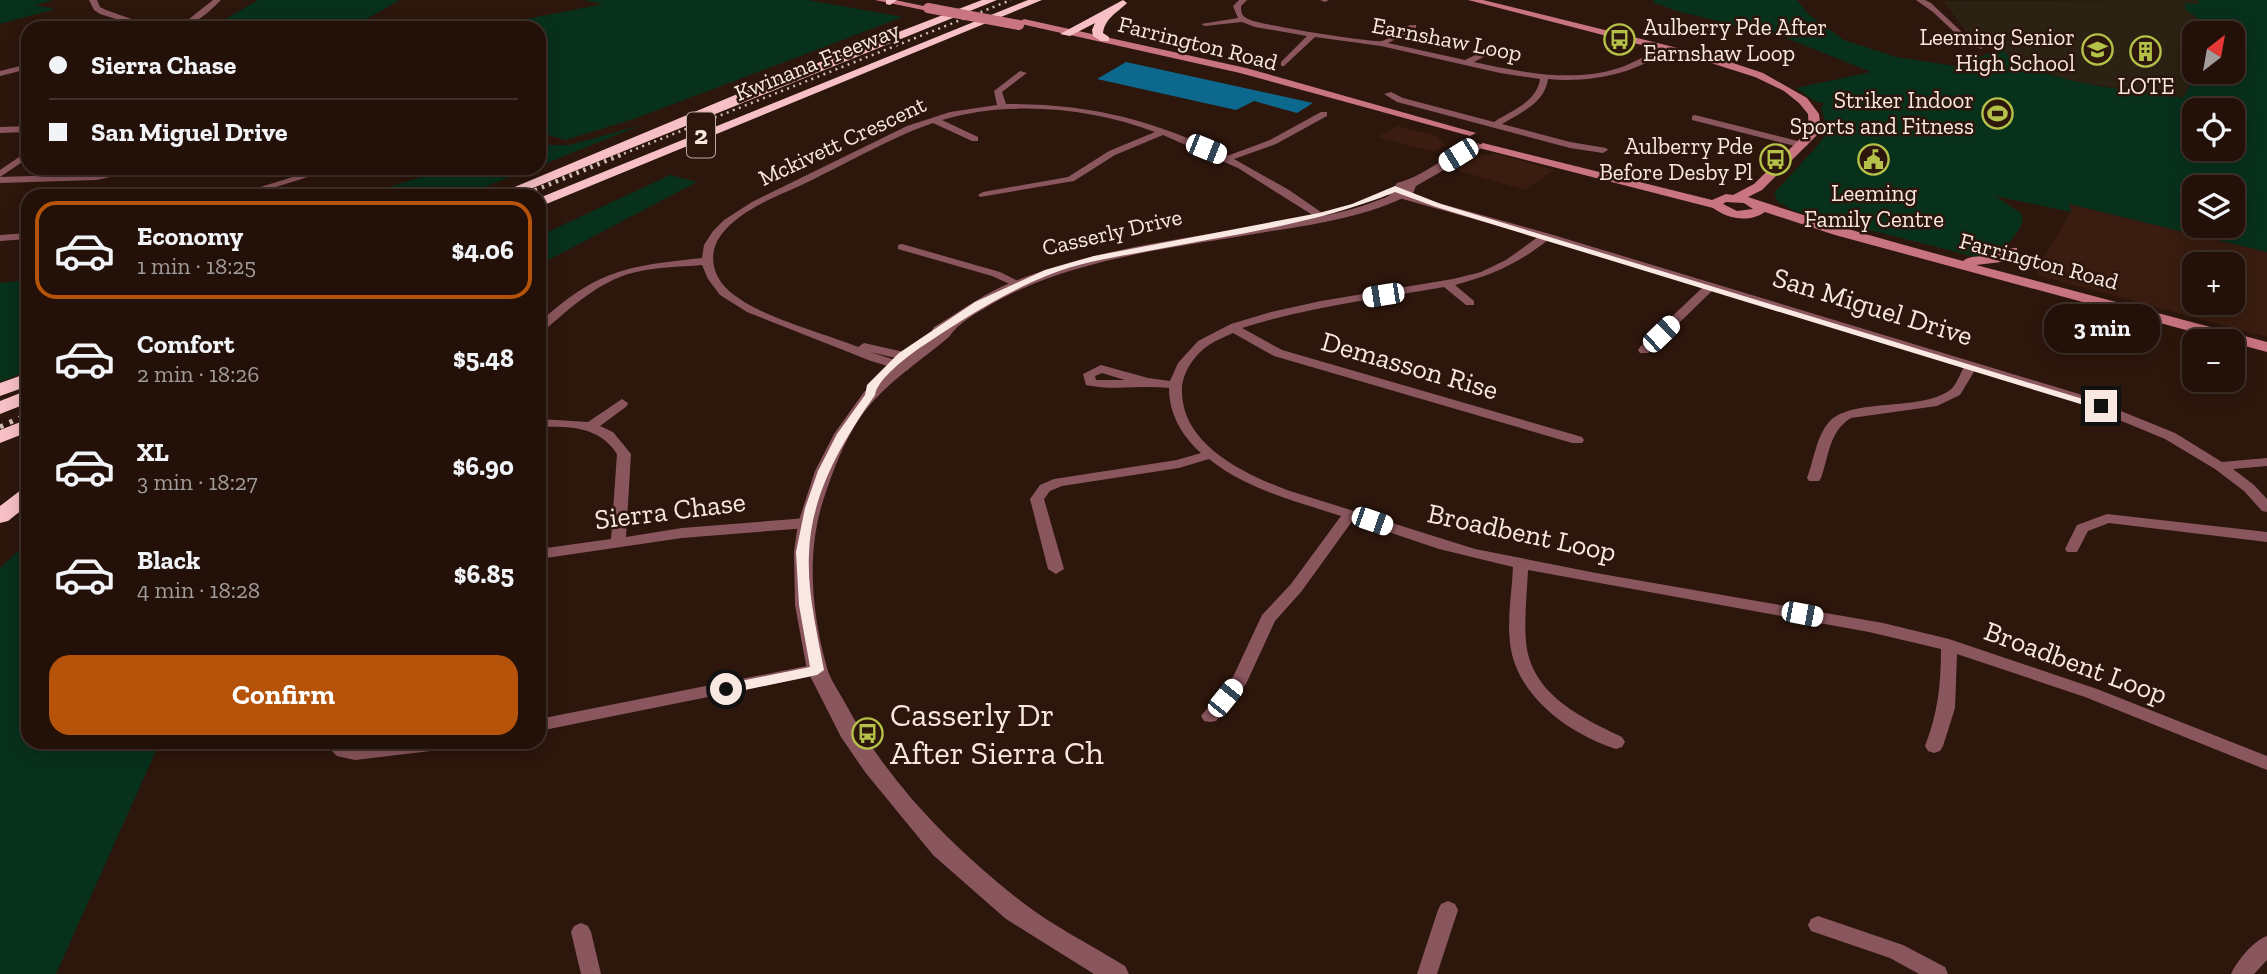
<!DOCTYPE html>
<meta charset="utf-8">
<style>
:root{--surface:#221009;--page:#2e1e17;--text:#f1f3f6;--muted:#a29d9c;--line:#3f302a;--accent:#b45309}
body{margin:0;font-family:"Zilla Slab",serif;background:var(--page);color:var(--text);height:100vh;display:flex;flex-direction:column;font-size:26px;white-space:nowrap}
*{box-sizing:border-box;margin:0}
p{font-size:23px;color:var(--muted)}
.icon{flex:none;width:38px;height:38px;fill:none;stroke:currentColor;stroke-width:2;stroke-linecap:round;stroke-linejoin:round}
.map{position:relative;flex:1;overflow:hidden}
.drawer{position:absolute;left:21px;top:189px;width:525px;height:560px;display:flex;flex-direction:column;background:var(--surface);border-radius:21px;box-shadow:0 4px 18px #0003,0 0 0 2px var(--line)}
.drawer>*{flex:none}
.top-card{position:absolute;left:21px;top:21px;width:525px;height:154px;border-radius:21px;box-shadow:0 4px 18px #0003,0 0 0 2px var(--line);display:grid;align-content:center;height:154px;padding:0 28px;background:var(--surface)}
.needle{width:46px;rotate:31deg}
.buttons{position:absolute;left:2182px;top:21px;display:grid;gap:14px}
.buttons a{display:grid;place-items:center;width:63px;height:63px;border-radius:14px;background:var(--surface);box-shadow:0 4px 18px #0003,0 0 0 2px var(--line);font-size:35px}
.end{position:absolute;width:32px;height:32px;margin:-16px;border:9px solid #f8e8e1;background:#111;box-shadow:0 0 0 4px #111}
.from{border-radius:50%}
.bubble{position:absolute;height:49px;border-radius:21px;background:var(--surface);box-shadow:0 4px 18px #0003,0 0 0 2px var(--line);font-size:23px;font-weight:700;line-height:49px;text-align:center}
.car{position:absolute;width:21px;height:42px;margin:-21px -10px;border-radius:9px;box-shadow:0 0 5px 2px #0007;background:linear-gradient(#fff 24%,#345 0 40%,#fff 0 76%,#345 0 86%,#fff 0)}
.top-card b{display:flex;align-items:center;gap:24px;height:66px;font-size:26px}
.top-card b+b{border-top:2px solid var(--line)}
.top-card i{width:18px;height:18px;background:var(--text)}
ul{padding:12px 0 0;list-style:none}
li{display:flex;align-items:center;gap:21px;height:98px;margin:0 14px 10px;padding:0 14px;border:4px solid transparent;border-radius:21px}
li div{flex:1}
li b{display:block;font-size:26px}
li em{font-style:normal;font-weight:700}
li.active{border-color:var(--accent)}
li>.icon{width:63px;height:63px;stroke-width:1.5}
.primary-button{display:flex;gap:14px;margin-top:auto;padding:14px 28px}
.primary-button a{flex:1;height:80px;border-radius:21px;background:var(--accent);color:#fff;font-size:28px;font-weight:700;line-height:80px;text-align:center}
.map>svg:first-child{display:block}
.built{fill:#3a1d10;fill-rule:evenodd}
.education{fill:#2c2213}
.green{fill:#08311c;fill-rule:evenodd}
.water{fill:#0d688d}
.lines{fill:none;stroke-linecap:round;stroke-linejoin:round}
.minor{fill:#8a565d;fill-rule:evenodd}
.tertiary{fill:#8a565d;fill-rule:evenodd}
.secondary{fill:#c97581;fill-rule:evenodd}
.motorway{fill:#f7c0c6;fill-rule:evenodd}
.rail-far2{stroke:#cfbeb6;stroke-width:2.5;stroke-dasharray:2 4.5;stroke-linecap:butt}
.rail-far1{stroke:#cfbeb6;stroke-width:4.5;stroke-dasharray:2.5 5;stroke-linecap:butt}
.rail{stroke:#cfbeb6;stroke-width:5;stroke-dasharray:3.5 7;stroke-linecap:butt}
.secondary-bridge{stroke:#c97581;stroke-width:10}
.route{fill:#f8e8e1}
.labels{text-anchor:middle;stroke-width:5;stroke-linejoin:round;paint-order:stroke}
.far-poi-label{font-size:23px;fill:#f8e8e1;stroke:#2d160c;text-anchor:end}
.far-street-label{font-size:23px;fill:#f8e8e1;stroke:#2d160c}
.shield{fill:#2d160c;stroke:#bba9a1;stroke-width:2}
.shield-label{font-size:26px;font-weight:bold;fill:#f8e8e1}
.street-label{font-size:28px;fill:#f8e8e1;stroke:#2d160c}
.near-poi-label{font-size:33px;fill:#f8e8e1;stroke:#2d160c;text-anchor:start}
</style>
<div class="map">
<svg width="2267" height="974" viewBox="0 0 2267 974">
<rect width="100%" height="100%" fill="#2d160c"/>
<path class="built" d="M 1397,126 L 1437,136 L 1445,145 L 1434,152 L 1378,137 Z
M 1498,154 L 1554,170 L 1525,190 L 1456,170 L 1480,155 Z
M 2068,204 L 2267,252 L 2267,337 L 2037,275 L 2038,266 L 2071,212 ZM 2194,264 L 2233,264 L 2233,303 L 2194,303 Z"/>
<path class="education" d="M 2198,0 L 2200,5 L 2185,4 L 2188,12 L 2196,15 L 2200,20 L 2202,33 L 2194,33 L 2194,72 L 2198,72 L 2183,98 L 2066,80 L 2023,64 L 2011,58 L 1992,42 L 1968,34 L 1943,1 Z"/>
<path class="green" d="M 0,0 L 54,0 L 35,5 L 55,9 L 0,24 Z
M 258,0 L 400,0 L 351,28 L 210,28 Z
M 584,0 L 808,0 L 903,17 L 631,120 L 565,140 L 539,132 L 539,28 L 481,28 L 603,4 Z
M 1656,0 L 1797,0 L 1809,15 L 1844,40 L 1896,57 L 1955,66 L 2001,49 C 2037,84 2133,90 2183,98 L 2198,72 L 2233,72 L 2233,33 L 2202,33 L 2200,20 L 2185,9 L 2185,3 L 2199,4 L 2198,0 L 2267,0 L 2267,252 L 2069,204 L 2071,212 L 1995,196 L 2021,213 L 2023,221 C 2015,239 2000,256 1980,258 L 1795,211 L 1778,202 L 1774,193 L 1819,144 L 1828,130 L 1821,107 L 1825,104 L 1815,101 L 1796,88 L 1871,72 L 1781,36 L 1680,12 L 1652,2 ZM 2194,110 L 2233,110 L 2233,149 L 2194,149 ZM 2194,187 L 2233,187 L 2233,226 L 2194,226 Z
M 642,125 L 539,166 L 539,145 L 570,145 Z
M 451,168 L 533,168 L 462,196 L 360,196 Z
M 670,175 L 697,182 L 539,265 L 539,236 Z
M 28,280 L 28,371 L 0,382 L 0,283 Z
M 28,542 L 28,742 L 160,742 L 56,974 L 0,974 L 0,568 Z"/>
<path class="water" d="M 1126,62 L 1313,103 L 1297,113 L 1254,101 L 1236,110 L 1097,79 Z"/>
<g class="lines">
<path class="minor" d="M 89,0 L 97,0 L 100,7 L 106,10 L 157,28 L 145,28 L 100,14 L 94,10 Z
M 213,0 L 221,0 C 207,14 192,28 171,28 L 189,19 Z
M 1239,0 L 1247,0 L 1241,6 C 1241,13 1242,16 1248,19 C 1258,25 1373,43 1382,41 C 1391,38 1401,30 1410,25 L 1416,25 L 1416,29 L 1388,43 L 1465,60 L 1490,48 L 1494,50 L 1493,52 L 1474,62 C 1520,72 1572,83 1619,68 C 1634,63 1648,54 1663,47 L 1670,49 C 1635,74 1590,83 1548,79 C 1545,103 1520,113 1502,124 L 1570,142 L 1606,148 L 1608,150 L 1603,153 L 1570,148 L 1397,102 L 1384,94 L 1391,92 L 1403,98 L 1494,122 C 1511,111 1537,102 1540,79 L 1500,73 L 1381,46 L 1315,37 L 1284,66 L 1281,66 L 1281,62 L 1307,36 L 1255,27 L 1242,22 L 1205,26 L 1201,24 L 1238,18 L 1233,6 Z
M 1320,0 L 1329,0 L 1325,2 Z
M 1916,0 L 1925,0 L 1931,3 L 1965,35 L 1982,45 L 1982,49 L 1967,44 L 1933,12 Z
M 28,64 L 28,69 L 0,76 L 0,71 Z
M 1020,71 L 1027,73 L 1002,92 L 1006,104 C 1089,104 1152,119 1227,156 L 1270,140 L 1321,112 L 1327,112 L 1327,116 L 1276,144 L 1234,159 L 1289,190 L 1331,219 L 1322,221 L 1238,168 L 1163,135 L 1115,155 L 1074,181 L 980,197 L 978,195 L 983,192 L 1068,177 L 1109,151 L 1155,132 C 1089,107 1010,100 942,120 L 978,137 L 978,141 L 972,141 L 933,123 L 914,130 C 879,145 846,163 812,180 C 782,195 742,207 721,235 C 708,252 712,274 726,288 C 754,316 821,332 858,347 L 864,343 L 917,355 L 919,358 L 917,361 L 913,362 L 870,352 L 908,364 L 910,367 L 908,370 L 904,371 L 871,361 L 747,312 L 720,295 L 708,279 L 702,265 C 679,267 655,267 632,273 C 599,282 571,307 546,329 L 539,330 L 539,323 C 597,270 626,266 702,258 L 704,245 L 713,231 L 724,220 L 752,202 L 907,126 L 950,112 L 997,105 L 994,91 Z
M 1695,115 L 1806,143 L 1808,145 L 1803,148 L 1692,120 L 1692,116 Z
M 28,126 L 28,132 L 0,133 L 0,127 Z
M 28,151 L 28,158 L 0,177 L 0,170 Z
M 129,168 L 149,168 L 97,180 L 0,183 L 0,177 L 97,174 Z
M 322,168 L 337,168 L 247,196 L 231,196 Z
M 1388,189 L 1550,234 L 2079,394 L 2175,433 L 2222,462 L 2267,458 L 2267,466 L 2233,469 L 2254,485 L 2267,499 L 2267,512 L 2262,511 L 2244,491 L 2215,469 L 2165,439 L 2071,400 L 1975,370 L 1960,395 L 1937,406 L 1851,418 C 1829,431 1829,456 1821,478 L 1819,481 L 1809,481 L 1807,478 C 1814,460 1816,437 1829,422 C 1852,397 1920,412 1950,390 C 1956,386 1960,374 1964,367 L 1713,290 L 1648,353 L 1640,353 L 1638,350 L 1640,347 L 1703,287 L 1548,240 C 1517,264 1493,275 1455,285 L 1474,301 L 1474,305 L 1466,305 L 1444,287 C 1376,299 1308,307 1242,328 L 1282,350 L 1582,437 L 1584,440 L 1582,443 L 1572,443 L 1274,356 L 1233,333 C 1225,337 1216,340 1209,345 C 1194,355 1182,373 1182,390 C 1181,445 1246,475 1290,491 L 1475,549 L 1596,573 L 1883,623 L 1949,639 L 2097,689 L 2267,756 L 2267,770 L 2085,697 L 1957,654 L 1955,708 L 1943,746 L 1940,751 L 1934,753 L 1928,751 L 1925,746 C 1938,713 1941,684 1941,649 L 1869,632 L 1528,570 C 1527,594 1524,618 1526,642 C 1531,694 1580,717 1622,737 L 1625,742 L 1622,747 L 1616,749 C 1569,734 1516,696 1510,643 C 1507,618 1512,592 1513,567 L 1439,549 L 1353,520 L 1301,592 L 1275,621 L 1246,684 L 1216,721 L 1210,722 L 1204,721 L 1201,716 L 1233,677 L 1262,615 L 1291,584 L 1341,516 C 1295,501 1248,490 1209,459 L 1179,468 L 1062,486 L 1050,491 L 1044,499 L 1064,569 L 1056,574 L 1048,569 L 1030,499 L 1040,485 L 1054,479 L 1177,460 L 1201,453 C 1182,436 1169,414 1169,388 C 1141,385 1113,391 1086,385 L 1083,374 L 1101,365 L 1148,378 L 1170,381 L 1178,363 L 1198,341 L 1231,324 L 1271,312 L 1321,301 L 1453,279 L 1481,272 L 1506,260 L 1538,237 L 1385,194 L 1385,190 ZM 1102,373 L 1125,380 L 1096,380 L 1095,376 Z
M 28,233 L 28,239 L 0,241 L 0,235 Z
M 902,244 L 1000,272 L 1024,284 L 1022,286 L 1014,286 L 992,276 L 898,249 L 898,245 Z
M 622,399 L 628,403 L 627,406 L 600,426 L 613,432 L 631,454 L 626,537 L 682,528 L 807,518 L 814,523 L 807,528 L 682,538 L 539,559 L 539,549 L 611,539 L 617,454 C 599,426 569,426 539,427 L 539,419 L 588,422 Z
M 2107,514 L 2267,532 L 2267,542 L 2109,523 L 2088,531 L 2077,552 L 2067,552 L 2065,549 L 2077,525 Z
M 817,664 L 823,666 L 825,670 L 823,674 L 539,731 L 539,719 Z
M 323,742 L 344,742 L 355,746 L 391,742 L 456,742 L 453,747 L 447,749 L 355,760 L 337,756 Z
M 1448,901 L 1455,904 L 1458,910 L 1437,974 L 1417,974 L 1438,910 L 1441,904 Z
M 1818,916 L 1903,945 L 1945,967 L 1948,974 L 1919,974 L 1890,958 L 1811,931 L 1808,925 L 1811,919 Z
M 581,923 L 588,926 L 591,932 L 601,974 L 581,974 L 571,932 L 574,926 Z
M 2267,936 L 2267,960 L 2254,974 L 2231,974 C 2237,961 2253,941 2267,936 Z"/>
<path class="tertiary" d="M 1478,143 L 1484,146 L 1482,148 L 1416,186 L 1413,193 C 1368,217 1316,224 1266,232 C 1177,247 1068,259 990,305 C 974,315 959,322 949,337 C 925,357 897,376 876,398 C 849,426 835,465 823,501 C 806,554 812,615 827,668 C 830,679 838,690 844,701 C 886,780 951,847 1022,902 C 1053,926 1091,945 1125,966 L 1129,974 L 1094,974 L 1006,919 L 933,855 L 865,772 L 841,737 L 807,670 L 795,605 L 794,552 L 798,523 L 815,471 L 834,434 L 864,392 L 935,334 L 932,330 L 934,327 C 956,314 979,297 1003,286 C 1068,258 1140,245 1209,234 C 1273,223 1343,220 1401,190 L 1395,186 L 1397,183 C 1426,176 1449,151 1478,143 Z"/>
<path class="secondary" d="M 875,0 L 895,0 L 933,8 L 928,11 Z
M 1468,0 L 1483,0 L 1718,58 L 1763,73 L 1807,98 L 1819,114 L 1821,131 L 1762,190 L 1748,197 C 1819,221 1891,242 1963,261 C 1972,254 1983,258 1993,255 C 2003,253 2007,247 2017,248 L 2017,254 L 2001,262 L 1976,265 L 2267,342 L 2267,352 L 1835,235 L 1765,212 C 1749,223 1728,219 1713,208 L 1479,148 L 1477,146 L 1483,143 L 1712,200 L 1726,194 L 1733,195 L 1754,184 L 1809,130 L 1808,114 L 1799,103 L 1784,91 L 1755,77 L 1711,63 ZM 1726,202 L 1744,203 L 1753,209 L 1737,211 L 1723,204 Z
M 1024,19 L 1246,68 L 1476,133 L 1470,136 L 1240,73 L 1021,24 L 1019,22 Z"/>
<path class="motorway" d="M 886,0 L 897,0 L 890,5 L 886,4 Z
M 982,0 L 997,0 L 513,196 L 493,196 L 747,90 Z
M 1028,0 L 1042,0 L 539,207 L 539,198 Z
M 1123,0 L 1127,3 C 1118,12 1105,18 1103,33 L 1109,37 L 1109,41 L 1101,41 L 1093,36 L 1092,30 L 1095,23 L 1070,36 L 1060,34 Z
M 28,373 L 28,386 L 0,396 L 0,383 Z
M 28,390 L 28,403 L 0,414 L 0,401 Z
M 28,419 L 28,432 L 0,443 L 0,430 Z
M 28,489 L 28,505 L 8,521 L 0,523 L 0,506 L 21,490 Z"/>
<path class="rail-far2" d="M 618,156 L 1011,0"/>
<path class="rail-far1" d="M 521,196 L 623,154"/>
<path class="rail" d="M 0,427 L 28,414"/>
<path class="secondary-bridge" d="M 928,8 L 1019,25"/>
</g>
<path class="route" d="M 1395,186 L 1441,204 L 2106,406 L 2097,409 L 1436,207 L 1395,192 C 1317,224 1231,235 1148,251 C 1116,257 1082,262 1051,274 C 1003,293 963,319 921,347 C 908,356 877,379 875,395 C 842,442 811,494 809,553 C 807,592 817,632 824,670 L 817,675 L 726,694 L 721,692 L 719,689 L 726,684 L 810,667 L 799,605 L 796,552 L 805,508 L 818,471 L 837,434 L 865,395 L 867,385 L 899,353 L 975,302 L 1045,270 L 1094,256 L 1319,213 L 1352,204 Z"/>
<defs>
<symbol id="bus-ring" viewBox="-11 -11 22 22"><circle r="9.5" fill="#2d160c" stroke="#b5c249" stroke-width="1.5"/><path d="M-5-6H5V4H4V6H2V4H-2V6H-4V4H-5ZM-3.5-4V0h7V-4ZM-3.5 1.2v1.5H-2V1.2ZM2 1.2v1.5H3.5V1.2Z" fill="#b5c249"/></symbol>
<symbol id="school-ring" viewBox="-11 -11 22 22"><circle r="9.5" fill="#2d160c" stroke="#b5c249" stroke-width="1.5"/><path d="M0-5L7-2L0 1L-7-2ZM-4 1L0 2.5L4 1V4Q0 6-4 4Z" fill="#b5c249"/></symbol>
<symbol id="building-ring" viewBox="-11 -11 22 22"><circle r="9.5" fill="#2d160c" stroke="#b5c249" stroke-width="1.5"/><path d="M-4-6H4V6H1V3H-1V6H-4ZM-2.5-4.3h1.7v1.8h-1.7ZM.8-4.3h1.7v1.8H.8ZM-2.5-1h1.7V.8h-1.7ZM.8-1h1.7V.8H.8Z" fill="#b5c249"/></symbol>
<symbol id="stadium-ring" viewBox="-11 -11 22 22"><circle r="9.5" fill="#2d160c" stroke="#b5c249" stroke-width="1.5"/><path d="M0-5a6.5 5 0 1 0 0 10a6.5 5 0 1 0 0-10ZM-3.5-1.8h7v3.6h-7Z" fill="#b5c249"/></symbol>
<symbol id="civic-ring" viewBox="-11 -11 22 22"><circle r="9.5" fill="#2d160c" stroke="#b5c249" stroke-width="1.5"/><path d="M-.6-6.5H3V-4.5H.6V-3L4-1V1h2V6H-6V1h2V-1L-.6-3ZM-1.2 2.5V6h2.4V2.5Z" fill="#b5c249"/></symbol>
</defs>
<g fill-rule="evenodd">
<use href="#bus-ring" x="1602" y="22" width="35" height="35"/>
<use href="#school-ring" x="2080" y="32" width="35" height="35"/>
<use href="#building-ring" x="2128" y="34" width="35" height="35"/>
<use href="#stadium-ring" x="1980" y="96" width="35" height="35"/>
<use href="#bus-ring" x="1758" y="142" width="35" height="35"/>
<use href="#civic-ring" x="1856" y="142" width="35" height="35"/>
<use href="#bus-ring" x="850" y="716" width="35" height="35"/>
</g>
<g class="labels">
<g class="far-poi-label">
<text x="1643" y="35" text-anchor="start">Aulberry Pde After<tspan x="1643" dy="26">Earnshaw Loop</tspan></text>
<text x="2075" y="45">Leeming Senior<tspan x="2075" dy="26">High School</tspan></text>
<text x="2146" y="94" text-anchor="middle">LOTE</text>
<text x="1974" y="108">Striker Indoor<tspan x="1974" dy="26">Sports and Fitness</tspan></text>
<text x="1753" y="154">Aulberry Pde<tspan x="1753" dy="26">Before Desby Pl</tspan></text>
<text x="1874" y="201" text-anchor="middle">Leeming<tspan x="1874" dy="26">Family Centre</tspan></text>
</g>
<g class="far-street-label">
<text transform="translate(1447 39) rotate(11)" y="8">Earnshaw Loop</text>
<text transform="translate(1198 43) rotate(14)" y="8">Farrington Road</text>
<text transform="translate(817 61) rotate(-22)" y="8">Kwinana Freeway</text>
<text transform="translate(842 141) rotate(-25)" y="8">Mckivett Crescent</text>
<text transform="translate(1112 232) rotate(-13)" y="8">Casserly Drive</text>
<text transform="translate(2039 261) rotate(15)" y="8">Farrington Road</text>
</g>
<rect class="shield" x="687" y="112.5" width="28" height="45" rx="5"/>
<g class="shield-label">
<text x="701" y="144">2</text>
</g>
<g class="street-label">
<text transform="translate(1873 306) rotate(17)" y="10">San Miguel Drive</text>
<text transform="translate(1410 365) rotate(16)" y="10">Demasson Rise</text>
<text transform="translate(670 510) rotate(-7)" y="10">Sierra Chase</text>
<text transform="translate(1522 532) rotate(12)" y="10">Broadbent Loop</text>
<text transform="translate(2076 662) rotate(20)" y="10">Broadbent Loop</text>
</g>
<g class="near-poi-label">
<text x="890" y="726">Casserly Dr<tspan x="890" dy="38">After Sierra Ch</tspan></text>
</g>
</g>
</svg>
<div class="buttons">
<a><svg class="needle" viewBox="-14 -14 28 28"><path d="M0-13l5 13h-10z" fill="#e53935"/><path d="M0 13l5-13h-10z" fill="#a29d9c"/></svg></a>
<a><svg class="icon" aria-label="locate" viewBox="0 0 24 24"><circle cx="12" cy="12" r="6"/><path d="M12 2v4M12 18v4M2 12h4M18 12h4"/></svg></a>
<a><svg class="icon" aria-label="layers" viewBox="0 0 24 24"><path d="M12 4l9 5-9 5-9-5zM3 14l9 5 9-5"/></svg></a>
<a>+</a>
<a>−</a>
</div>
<i class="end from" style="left:726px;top:689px"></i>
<i class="end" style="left:2101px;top:406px"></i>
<div class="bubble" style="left:2044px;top:304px;width:116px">3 min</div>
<i class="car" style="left:1206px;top:149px;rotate:112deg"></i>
<i class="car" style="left:1458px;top:155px;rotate:238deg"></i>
<i class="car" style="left:1383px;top:295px;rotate:261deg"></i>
<i class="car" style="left:1661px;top:334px;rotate:46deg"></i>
<i class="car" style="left:1372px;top:521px;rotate:109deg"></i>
<i class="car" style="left:1802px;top:614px;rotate:101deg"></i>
<i class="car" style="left:1225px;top:698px;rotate:39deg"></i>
<div class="top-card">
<b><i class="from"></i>Sierra Chase</b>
<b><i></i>San Miguel Drive</b>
</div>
<section class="drawer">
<ul>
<li class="active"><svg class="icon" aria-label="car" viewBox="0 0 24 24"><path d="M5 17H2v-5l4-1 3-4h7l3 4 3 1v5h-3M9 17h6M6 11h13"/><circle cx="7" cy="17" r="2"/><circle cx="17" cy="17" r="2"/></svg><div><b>Economy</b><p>1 min · 18:25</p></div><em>$4.06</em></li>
<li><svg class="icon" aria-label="car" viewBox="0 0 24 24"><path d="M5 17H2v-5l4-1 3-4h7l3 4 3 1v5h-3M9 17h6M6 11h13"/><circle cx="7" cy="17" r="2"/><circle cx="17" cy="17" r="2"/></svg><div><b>Comfort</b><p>2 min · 18:26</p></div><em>$5.48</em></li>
<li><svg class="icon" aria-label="car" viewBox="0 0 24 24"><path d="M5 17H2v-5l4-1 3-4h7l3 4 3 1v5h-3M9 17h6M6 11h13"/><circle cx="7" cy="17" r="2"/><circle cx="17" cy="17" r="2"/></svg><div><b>XL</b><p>3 min · 18:27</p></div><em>$6.90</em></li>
<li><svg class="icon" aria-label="car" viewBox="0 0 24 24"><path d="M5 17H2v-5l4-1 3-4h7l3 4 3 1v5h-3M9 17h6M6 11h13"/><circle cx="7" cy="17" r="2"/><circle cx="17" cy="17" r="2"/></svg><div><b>Black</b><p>4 min · 18:28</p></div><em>$6.85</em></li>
</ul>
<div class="primary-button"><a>Confirm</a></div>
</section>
</div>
